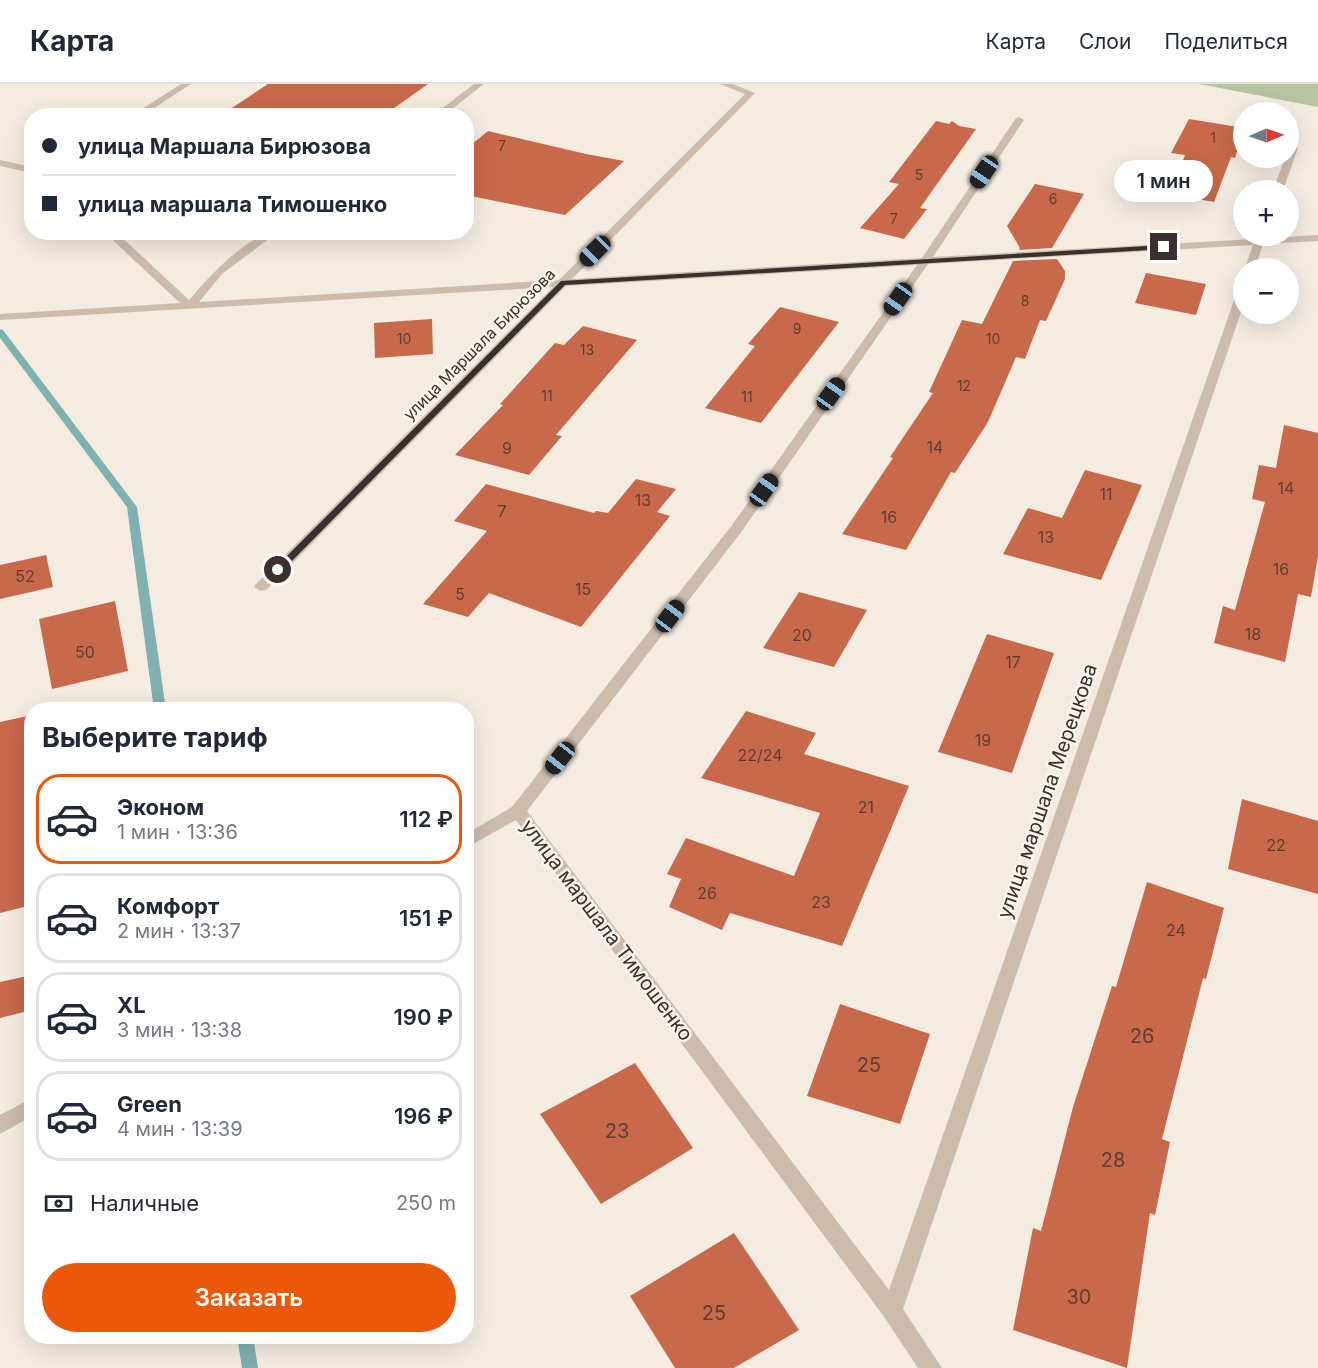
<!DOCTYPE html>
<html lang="ru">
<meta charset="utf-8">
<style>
:root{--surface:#fff;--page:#f2f2f3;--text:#1f2937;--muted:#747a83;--line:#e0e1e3;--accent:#ea580c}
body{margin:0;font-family:Inter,sans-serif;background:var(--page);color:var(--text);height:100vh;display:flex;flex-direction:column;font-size:22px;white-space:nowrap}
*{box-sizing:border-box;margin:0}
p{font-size:20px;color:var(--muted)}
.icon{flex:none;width:33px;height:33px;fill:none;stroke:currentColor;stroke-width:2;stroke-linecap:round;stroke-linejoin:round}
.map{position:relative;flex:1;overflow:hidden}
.panel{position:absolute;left:24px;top:618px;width:450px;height:642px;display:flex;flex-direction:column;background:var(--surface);border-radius:24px;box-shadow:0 6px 24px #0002}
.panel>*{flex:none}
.top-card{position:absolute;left:24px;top:24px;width:450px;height:132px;border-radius:24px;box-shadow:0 6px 24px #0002;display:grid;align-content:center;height:132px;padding:0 18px;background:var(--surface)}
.needle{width:39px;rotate:88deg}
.buttons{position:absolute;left:1233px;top:18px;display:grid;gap:12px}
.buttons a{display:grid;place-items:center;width:66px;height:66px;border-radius:50%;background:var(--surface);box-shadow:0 6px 24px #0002;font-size:30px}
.end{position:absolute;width:27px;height:27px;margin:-14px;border:8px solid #3b302b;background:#fff;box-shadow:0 0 0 3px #fff}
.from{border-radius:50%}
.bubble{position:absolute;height:42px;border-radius:21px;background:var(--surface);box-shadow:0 6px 24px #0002;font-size:20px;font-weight:600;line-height:42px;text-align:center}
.car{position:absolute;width:18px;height:36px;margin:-18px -9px;border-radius:8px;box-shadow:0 0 4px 2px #0007;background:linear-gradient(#222 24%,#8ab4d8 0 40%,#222 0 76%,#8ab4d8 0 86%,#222 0)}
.top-card b{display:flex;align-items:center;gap:21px;height:57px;font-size:22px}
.top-card b+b{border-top:2px solid var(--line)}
.top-card i{width:15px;height:15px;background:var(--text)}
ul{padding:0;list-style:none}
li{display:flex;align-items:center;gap:18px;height:90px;margin:0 12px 9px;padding:0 6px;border:3px solid var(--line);border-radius:24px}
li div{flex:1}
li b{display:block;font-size:22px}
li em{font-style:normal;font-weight:600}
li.selected{border-color:var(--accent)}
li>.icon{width:54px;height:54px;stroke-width:1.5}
h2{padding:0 18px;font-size:27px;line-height:72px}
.pay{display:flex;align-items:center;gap:15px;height:66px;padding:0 18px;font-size:22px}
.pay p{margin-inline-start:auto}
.button{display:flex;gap:12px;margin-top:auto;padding:12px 18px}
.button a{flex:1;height:69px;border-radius:36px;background:var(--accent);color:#fff;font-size:24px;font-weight:600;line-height:69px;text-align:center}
header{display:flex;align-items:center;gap:36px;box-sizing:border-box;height:84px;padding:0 30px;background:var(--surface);border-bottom:2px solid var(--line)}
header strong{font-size:28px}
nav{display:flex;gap:33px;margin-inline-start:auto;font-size:21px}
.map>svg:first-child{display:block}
.green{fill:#b8c4a0}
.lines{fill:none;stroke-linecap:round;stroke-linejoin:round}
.stream{fill:#7fb0b2;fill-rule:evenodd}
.building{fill:#c8694b}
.street{fill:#cdbbac;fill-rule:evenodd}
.route{fill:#3b302b}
.labels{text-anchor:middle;stroke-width:5;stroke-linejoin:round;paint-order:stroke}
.far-number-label{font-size:14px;fill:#5e3e33}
.far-street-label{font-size:16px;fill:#3b302b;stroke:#fbf5ee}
.number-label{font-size:16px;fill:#5e3e33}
.street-label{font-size:20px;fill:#3b302b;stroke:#fbf5ee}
.near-number-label{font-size:20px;fill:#5e3e33}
</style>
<header>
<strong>Карта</strong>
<nav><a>Карта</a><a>Слои</a><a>Поделиться</a></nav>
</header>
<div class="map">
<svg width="1318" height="1284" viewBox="0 0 1318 1284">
<rect width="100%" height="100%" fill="#f4ebe1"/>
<path class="green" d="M 1199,0 L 1318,0 L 1318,23 Z"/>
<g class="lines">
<path class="stream" d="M 0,245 L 3,246 L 137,423 L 166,626 L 154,626 L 127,423 L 0,254 Z
M 237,1252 L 253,1252 L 258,1284 L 242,1284 Z"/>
</g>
<path class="building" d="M 268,0 L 428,0 L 383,32 L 220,32 Z
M 1189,35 L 1244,44 L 1235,74 L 1231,73 L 1214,118 L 1170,110 L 1185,71 L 1171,69 Z
M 936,37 L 949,40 L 952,37 L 959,42 L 976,45 L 920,124 L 927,125 L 904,155 L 860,144 L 899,100 L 889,98 Z
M 488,47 L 586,70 L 624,77 L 565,131 L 466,111 L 466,65 Z
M 1035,100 L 1084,110 L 1052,164 L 1019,166 L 1020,164 L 1007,142 Z
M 1057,175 L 1065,187 L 1065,195 L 1046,237 L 1040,236 L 1025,275 L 1016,273 L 988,338 L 955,389 L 951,388 L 906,466 L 842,450 L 893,374 L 890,373 L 933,309 L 929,308 L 962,236 L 982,240 L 1013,177 Z
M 1146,189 L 1206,200 L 1196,231 L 1135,219 Z
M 780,223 L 839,238 L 761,339 L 705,324 L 755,262 L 748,260 Z
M 432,235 L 433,270 L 375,274 L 374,239 Z
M 583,242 L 637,256 L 556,351 L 562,352 L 529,391 L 455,371 L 503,321 L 500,320 L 555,259 L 564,261 Z
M 1284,341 L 1318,349 L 1318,472 L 1311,513 L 1298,510 L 1285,578 L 1214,559 L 1223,522 L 1235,526 L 1265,418 L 1252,415 L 1259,381 L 1276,384 Z
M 1085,386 L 1142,401 L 1101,496 L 1003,470 L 1028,424 L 1062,434 Z
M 636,395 L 676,405 L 657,428 L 670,432 L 581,543 L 489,509 L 468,533 L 423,520 L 487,447 L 454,437 L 486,400 L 594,429 L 596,427 L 608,429 Z
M 46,471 L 53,503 L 0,515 L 0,481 Z
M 799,508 L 867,526 L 834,583 L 763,564 Z
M 115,517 L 128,587 L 52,605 L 39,535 Z
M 987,550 L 1054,569 L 1012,689 L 938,668 Z
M 746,627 L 816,649 L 804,670 L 909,702 L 842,862 L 730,829 L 722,846 L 669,823 L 681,795 L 667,790 L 686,754 L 794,792 L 820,729 L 701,694 Z
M 32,631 L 32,821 L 0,829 L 0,638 Z
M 1242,715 L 1318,737 L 1318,810 L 1228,785 Z
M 1147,798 L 1224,824 L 1206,895 L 1203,894 L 1162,1055 L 1170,1058 L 1155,1131 L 1150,1129 L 1127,1284 L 1013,1246 L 1033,1144 L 1041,1147 L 1073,1023 L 1112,902 L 1116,903 Z
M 32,891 L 32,926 L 0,934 L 0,898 Z
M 840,920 L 930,950 L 900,1040 L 807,1012 Z
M 635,979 L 693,1064 L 601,1120 L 540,1030 Z
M 734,1149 L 799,1246 L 734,1284 L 675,1284 L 630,1212 Z"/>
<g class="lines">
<path class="street" d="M 181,0 L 191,0 L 142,32 L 131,32 Z
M 474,0 L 484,0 L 443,32 L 432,32 Z
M 720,0 L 733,0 L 755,9 L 572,195 L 922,174 L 1016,34 L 1019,33 L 1024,36 L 933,173 L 1255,155 L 1256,152 L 1266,152 L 1265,154 L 1318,151 L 1318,157 L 1263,160 L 1255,184 L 1245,184 L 1253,161 L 928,180 L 742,447 L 527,727 L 889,1206 L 1239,202 L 1244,199 L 1244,219 L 903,1225 L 942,1284 L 918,1284 L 885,1234 L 516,736 L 466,764 L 466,750 L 512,723 L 732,441 L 917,181 L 566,202 L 266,506 L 261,507 L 254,503 L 256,500 L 553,203 L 0,236 L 0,230 L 180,219 L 104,148 L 116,148 L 189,216 C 208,194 249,148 278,148 L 222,190 L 199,218 L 559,196 L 745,10 Z
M 1293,61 L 1298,64 L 1283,106 L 1273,106 L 1285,74 L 1288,74 L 1288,64 Z
M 0,76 L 32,83 L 32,89 L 0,82 Z
M 32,1014 L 32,1032 L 0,1050 L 0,1031 Z"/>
</g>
<path class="route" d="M 1164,161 L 1166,165 L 565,201 L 281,488 L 273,486 L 561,197 Z"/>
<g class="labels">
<g class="far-number-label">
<text x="1213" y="59">1</text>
<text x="502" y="67">7</text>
<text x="919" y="96">5</text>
<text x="1053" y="120">6</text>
<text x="894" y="140">7</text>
<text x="1025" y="222">8</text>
<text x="797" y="250">9</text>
<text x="404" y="260">10</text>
<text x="993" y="260">10</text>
<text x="587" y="271">13</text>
<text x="964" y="307">12</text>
<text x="547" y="317">11</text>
<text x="747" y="318">11</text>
</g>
<g class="far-street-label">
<text transform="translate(479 260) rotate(-45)" y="6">улица Маршала Бирюзова</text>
</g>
<g class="number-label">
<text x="935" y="369">14</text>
<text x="507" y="370">9</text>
<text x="1286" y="410">14</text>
<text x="1106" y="416">11</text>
<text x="643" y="422">13</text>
<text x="502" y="433">7</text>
<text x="889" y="439">16</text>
<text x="1046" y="459">13</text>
<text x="1281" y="491">16</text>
<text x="25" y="498">52</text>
<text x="583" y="511">15</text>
<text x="460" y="516">5</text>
<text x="1253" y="556">18</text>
<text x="802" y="557">20</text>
<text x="85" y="574">50</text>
<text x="1013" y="584">17</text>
<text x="983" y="662">19</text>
<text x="760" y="677">22/24</text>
<text x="866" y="729">21</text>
<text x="1276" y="767">22</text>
<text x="707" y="815">26</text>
<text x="821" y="824">23</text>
<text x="1176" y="852">24</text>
</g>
<g class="street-label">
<text transform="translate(1047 707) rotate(-71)" y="7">улица маршала Мерецкова</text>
<text transform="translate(607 846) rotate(53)" y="7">улица маршала Тимошенко</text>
</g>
<g class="near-number-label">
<text x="1142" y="959">26</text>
<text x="869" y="988">25</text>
<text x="617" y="1054">23</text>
<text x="1113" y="1083">28</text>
<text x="1079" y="1220">30</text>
<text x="714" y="1236">25</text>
</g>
</g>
</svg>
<div class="buttons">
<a><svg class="needle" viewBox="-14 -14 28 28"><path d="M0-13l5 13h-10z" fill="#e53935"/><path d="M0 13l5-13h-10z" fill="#747a83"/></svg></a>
<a>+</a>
<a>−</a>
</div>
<i class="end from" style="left:278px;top:486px"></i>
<i class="end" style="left:1164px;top:163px"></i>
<div class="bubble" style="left:1114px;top:76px;width:99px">1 мин</div>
<i class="car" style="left:984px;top:88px;rotate:214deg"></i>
<i class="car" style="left:595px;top:167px;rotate:225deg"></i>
<i class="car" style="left:898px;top:215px;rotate:215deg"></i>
<i class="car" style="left:831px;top:310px;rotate:35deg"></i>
<i class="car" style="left:764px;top:406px;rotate:35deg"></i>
<i class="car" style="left:670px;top:532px;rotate:37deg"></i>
<i class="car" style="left:560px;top:674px;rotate:218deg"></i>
<div class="top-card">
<b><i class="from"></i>улица Маршала Бирюзова</b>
<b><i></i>улица маршала Тимошенко</b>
</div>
<section class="panel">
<h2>Выберите тариф</h2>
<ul>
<li class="selected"><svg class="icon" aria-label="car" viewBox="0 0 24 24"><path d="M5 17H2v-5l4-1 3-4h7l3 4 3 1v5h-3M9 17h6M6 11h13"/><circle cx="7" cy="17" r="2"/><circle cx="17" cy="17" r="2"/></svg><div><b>Эконом</b><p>1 мин · 13:36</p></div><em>112 ₽</em></li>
<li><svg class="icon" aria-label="car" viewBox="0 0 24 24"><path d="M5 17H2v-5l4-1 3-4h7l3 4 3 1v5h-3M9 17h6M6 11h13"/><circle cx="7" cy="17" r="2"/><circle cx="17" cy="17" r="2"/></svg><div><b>Комфорт</b><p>2 мин · 13:37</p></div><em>151 ₽</em></li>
<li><svg class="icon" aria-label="car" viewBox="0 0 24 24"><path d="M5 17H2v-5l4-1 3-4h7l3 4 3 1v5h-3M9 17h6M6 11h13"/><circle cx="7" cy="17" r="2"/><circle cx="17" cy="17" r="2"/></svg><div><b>XL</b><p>3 мин · 13:38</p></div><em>190 ₽</em></li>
<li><svg class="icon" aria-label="car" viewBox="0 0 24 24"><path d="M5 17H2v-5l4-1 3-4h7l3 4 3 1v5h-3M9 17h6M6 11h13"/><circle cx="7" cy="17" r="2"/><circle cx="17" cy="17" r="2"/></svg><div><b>Green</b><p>4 мин · 13:39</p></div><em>196 ₽</em></li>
</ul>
<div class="pay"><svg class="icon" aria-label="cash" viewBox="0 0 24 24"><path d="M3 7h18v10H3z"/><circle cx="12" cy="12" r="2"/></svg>Наличные<p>250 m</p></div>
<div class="button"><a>Заказать</a></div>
</section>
</div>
